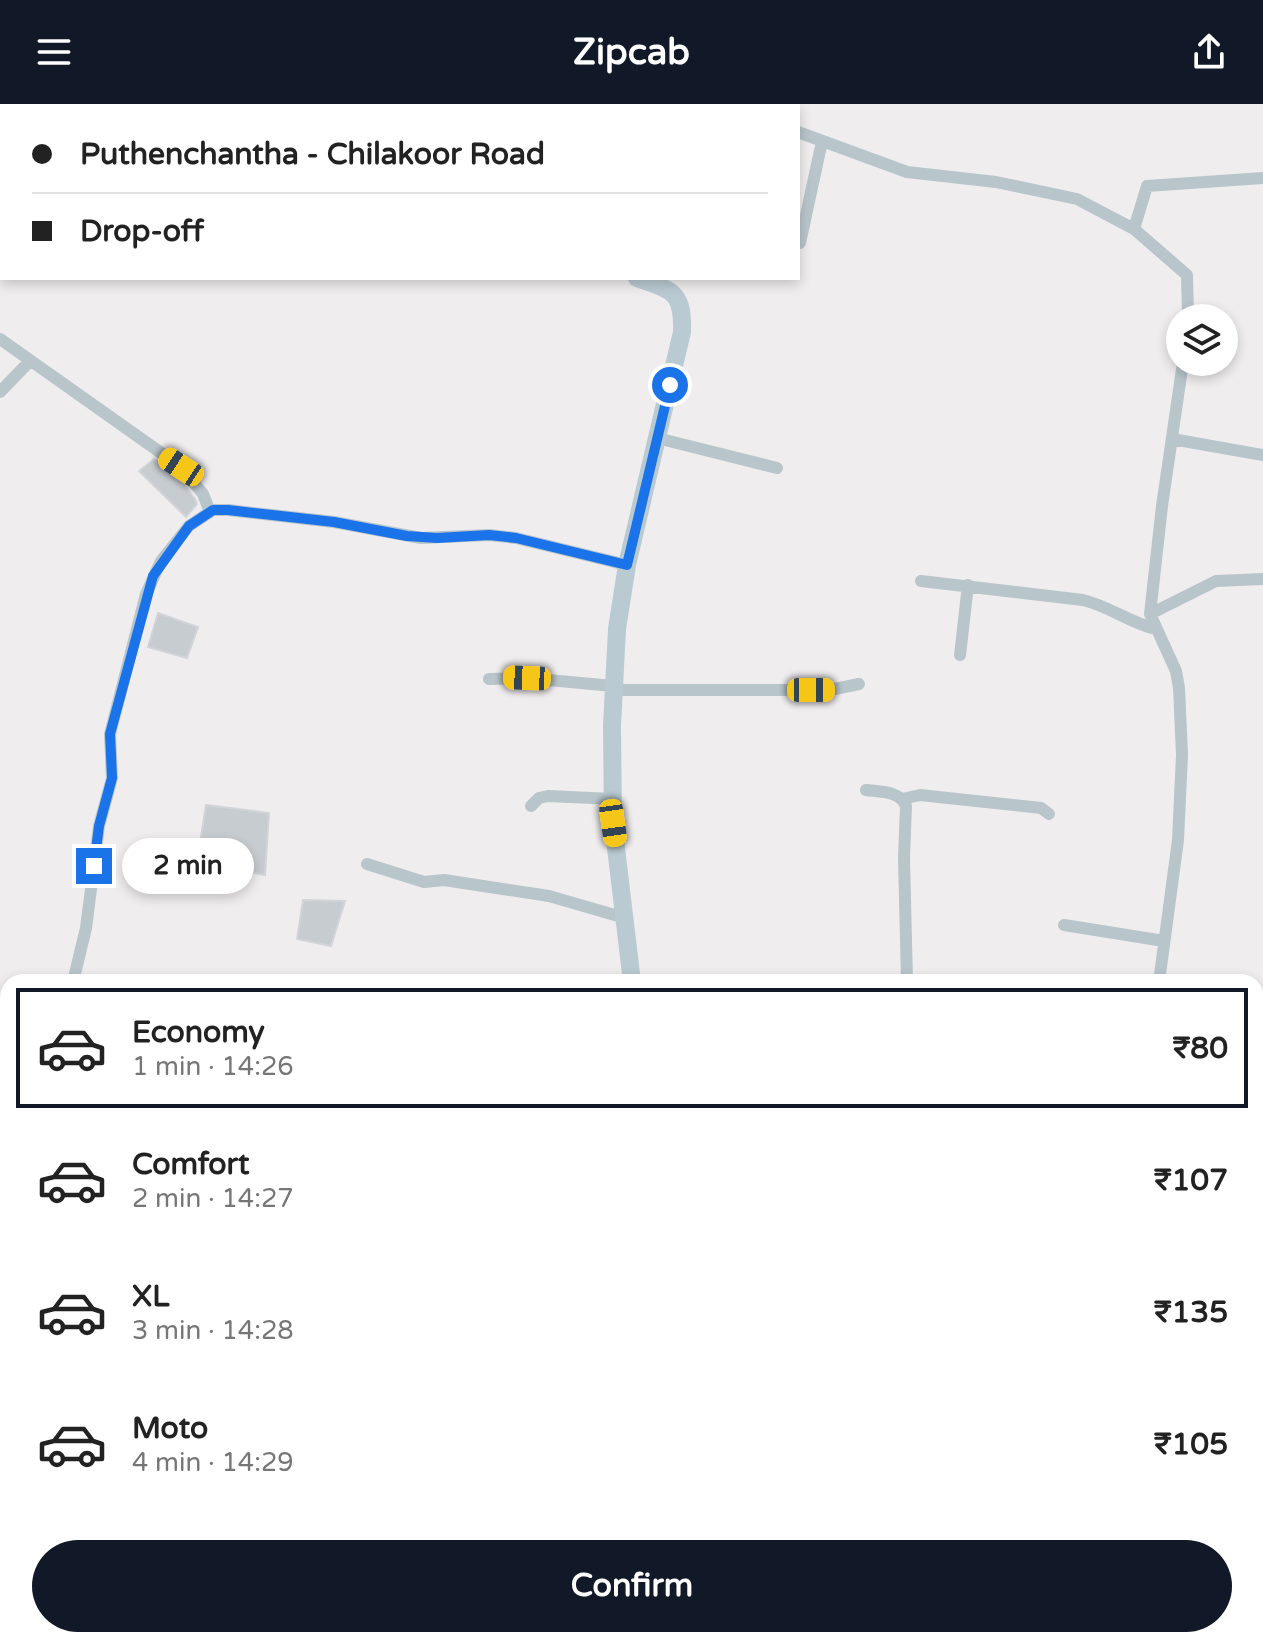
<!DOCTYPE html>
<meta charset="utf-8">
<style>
:root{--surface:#fff;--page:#f6f6f6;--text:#222;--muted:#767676;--line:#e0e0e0;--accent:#111827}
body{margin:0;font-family:"Varela Round",sans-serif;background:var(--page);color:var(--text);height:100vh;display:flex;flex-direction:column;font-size:30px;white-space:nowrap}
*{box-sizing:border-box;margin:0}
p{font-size:26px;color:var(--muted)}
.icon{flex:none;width:44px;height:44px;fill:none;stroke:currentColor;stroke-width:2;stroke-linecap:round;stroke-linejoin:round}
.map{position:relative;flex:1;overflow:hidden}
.drawer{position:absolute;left:0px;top:870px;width:1264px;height:674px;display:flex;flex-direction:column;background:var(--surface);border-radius:24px 24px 0 0;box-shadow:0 4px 12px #0003}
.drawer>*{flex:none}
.banner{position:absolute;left:0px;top:0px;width:800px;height:176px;box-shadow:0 4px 12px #0003;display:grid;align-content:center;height:176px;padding:0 32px;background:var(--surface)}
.controls{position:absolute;left:1166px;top:200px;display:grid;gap:16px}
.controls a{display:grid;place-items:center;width:72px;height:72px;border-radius:50%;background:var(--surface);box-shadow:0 4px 12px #0003;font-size:40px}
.end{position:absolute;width:36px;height:36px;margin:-18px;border:10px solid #1a73e8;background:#fff;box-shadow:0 0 0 4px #fff}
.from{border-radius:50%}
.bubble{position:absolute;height:56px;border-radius:28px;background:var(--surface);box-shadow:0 4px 12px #0003;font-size:26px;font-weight:700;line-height:56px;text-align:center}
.car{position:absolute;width:24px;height:48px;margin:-24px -12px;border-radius:10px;box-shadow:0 0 6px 2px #0007;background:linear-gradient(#f5c518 24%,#345 0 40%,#f5c518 0 76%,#345 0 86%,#f5c518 0)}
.banner b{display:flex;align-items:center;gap:28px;height:76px;font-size:30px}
.banner b+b{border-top:2px solid var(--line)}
.banner i{width:20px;height:20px;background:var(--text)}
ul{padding:14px 0 0;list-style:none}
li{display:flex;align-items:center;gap:24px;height:120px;margin:0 16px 12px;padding:0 16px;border:4px solid transparent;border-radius:0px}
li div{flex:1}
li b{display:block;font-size:30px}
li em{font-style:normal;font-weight:700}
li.current{border-color:var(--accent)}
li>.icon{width:72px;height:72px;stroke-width:1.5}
.action{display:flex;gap:16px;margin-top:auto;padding:16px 32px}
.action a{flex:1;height:92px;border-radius:48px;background:var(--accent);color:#fff;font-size:32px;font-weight:700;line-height:92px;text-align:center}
header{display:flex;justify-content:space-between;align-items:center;height:104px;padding:0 32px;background:var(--accent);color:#fff;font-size:36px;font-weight:700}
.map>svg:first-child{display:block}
.building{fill:#c7ccd0;stroke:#d1d5d9;stroke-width:2}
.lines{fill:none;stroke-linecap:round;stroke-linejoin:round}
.minor{stroke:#b8c5cb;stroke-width:12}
.secondary{stroke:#bacad2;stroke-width:18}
.rail{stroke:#afb4b8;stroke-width:4}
.route{stroke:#1a73e8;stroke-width:10}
</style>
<header><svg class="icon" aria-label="menu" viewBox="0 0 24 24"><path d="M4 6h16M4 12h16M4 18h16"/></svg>Zipcab<svg class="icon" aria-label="share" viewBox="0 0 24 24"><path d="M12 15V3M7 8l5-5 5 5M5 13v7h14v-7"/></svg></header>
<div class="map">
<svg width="1263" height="1543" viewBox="0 0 1263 1543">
<rect width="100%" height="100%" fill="#f0edee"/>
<path class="building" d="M 154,355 L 175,370 L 195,395 L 197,400 L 186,413 L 139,367 Z
M 158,509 L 198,523 L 187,554 L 148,543 Z
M 206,701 L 269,709 L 265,771 L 197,758 Z
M 303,796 L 345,797 L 331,842 L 297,835 Z"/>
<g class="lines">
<path class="minor" d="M 209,2 L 211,0
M 798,28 L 907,68 L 996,78 L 1077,95 L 1134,125 L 1187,171 L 1188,214
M 1134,125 L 1147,82 L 1263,74
M 800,139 L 821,42
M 0,159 L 2,157
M 0,235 L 181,363 L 203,390 L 210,408
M 0,288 L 30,257
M 657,334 L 777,364
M 1172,335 L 1263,351
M 921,477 L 1083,496 C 1109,502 1130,519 1156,525
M 1150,510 L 1216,477 L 1263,475
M 960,551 L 968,481
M 489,575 L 527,574 L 613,582
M 613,586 L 830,586 L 859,580
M 866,686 C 881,688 900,687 906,702 L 904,754 L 907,878
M 902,695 L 920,691 L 1041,704 L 1049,710
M 531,702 L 539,694 L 548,692 L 613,695
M 367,760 L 424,778 L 444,776 L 549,792 L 625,814
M 1064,821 L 1164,837
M 73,878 L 86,824 L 99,722 L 112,674 L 110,630 L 146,490 L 161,457 L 189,422 L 213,406 L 228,406 L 334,418 L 421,434 L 489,431 L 516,434 L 627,461
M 1159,878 L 1178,736 L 1182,651 L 1179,584 L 1176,567 L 1150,510 L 1162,402 L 1183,258
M 1256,1112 L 1263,1113
M 0,1145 L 8,1143
M 0,1286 L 8,1297
M 0,1435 L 8,1445
M 80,1536 L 85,1543
M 170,1536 L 175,1543
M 1165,1536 L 1166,1543"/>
<path class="secondary" d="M 619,2 L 619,0
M 632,878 L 613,719 L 612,622 L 617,525 L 627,461 L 682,228 C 683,187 673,187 637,174
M 0,943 L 8,937
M 414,1536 L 420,1543
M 668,1536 L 669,1543"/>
<path class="rail" d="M 159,2 L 162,0
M 174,2 L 177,0
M 0,130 L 2,128"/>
</g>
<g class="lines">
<path class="route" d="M 94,762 L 99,722 L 112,674 L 110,630 L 153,472 L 189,422 L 213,406 L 228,406 L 334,418 L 407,432 L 437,434 L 489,431 L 516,434 L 627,461 L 670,281"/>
</g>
</svg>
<div class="controls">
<a><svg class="icon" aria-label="layers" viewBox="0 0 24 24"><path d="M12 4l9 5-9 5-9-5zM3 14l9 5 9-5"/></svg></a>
</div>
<i class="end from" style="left:670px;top:281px"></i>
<i class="end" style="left:94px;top:762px"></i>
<div class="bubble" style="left:122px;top:734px;width:132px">2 min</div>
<i class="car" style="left:181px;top:363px;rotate:303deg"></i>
<i class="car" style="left:527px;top:574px;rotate:272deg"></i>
<i class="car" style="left:811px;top:586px;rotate:90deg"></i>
<i class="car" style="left:613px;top:719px;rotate:172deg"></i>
<div class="banner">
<b><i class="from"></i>Puthenchantha - Chilakoor Road</b>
<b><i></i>Drop-off</b>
</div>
<section class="drawer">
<ul>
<li class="current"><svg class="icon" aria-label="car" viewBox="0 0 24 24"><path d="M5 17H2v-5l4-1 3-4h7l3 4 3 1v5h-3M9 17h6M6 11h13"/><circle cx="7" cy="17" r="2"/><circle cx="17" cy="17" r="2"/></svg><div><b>Economy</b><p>1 min · 14:26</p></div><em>₹80</em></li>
<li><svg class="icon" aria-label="car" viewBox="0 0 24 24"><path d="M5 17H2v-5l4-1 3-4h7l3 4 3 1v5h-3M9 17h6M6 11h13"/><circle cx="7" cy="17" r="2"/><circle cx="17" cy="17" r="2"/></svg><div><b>Comfort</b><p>2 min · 14:27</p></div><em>₹107</em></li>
<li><svg class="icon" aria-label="car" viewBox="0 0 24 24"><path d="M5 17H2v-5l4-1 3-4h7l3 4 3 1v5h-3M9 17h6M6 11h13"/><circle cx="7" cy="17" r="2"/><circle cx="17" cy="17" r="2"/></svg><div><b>XL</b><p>3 min · 14:28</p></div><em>₹135</em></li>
<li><svg class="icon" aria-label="car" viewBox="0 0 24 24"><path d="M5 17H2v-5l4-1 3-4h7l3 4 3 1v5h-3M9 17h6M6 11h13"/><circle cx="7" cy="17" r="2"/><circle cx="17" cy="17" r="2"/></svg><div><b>Moto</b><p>4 min · 14:29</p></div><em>₹105</em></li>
</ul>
<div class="action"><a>Confirm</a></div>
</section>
</div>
